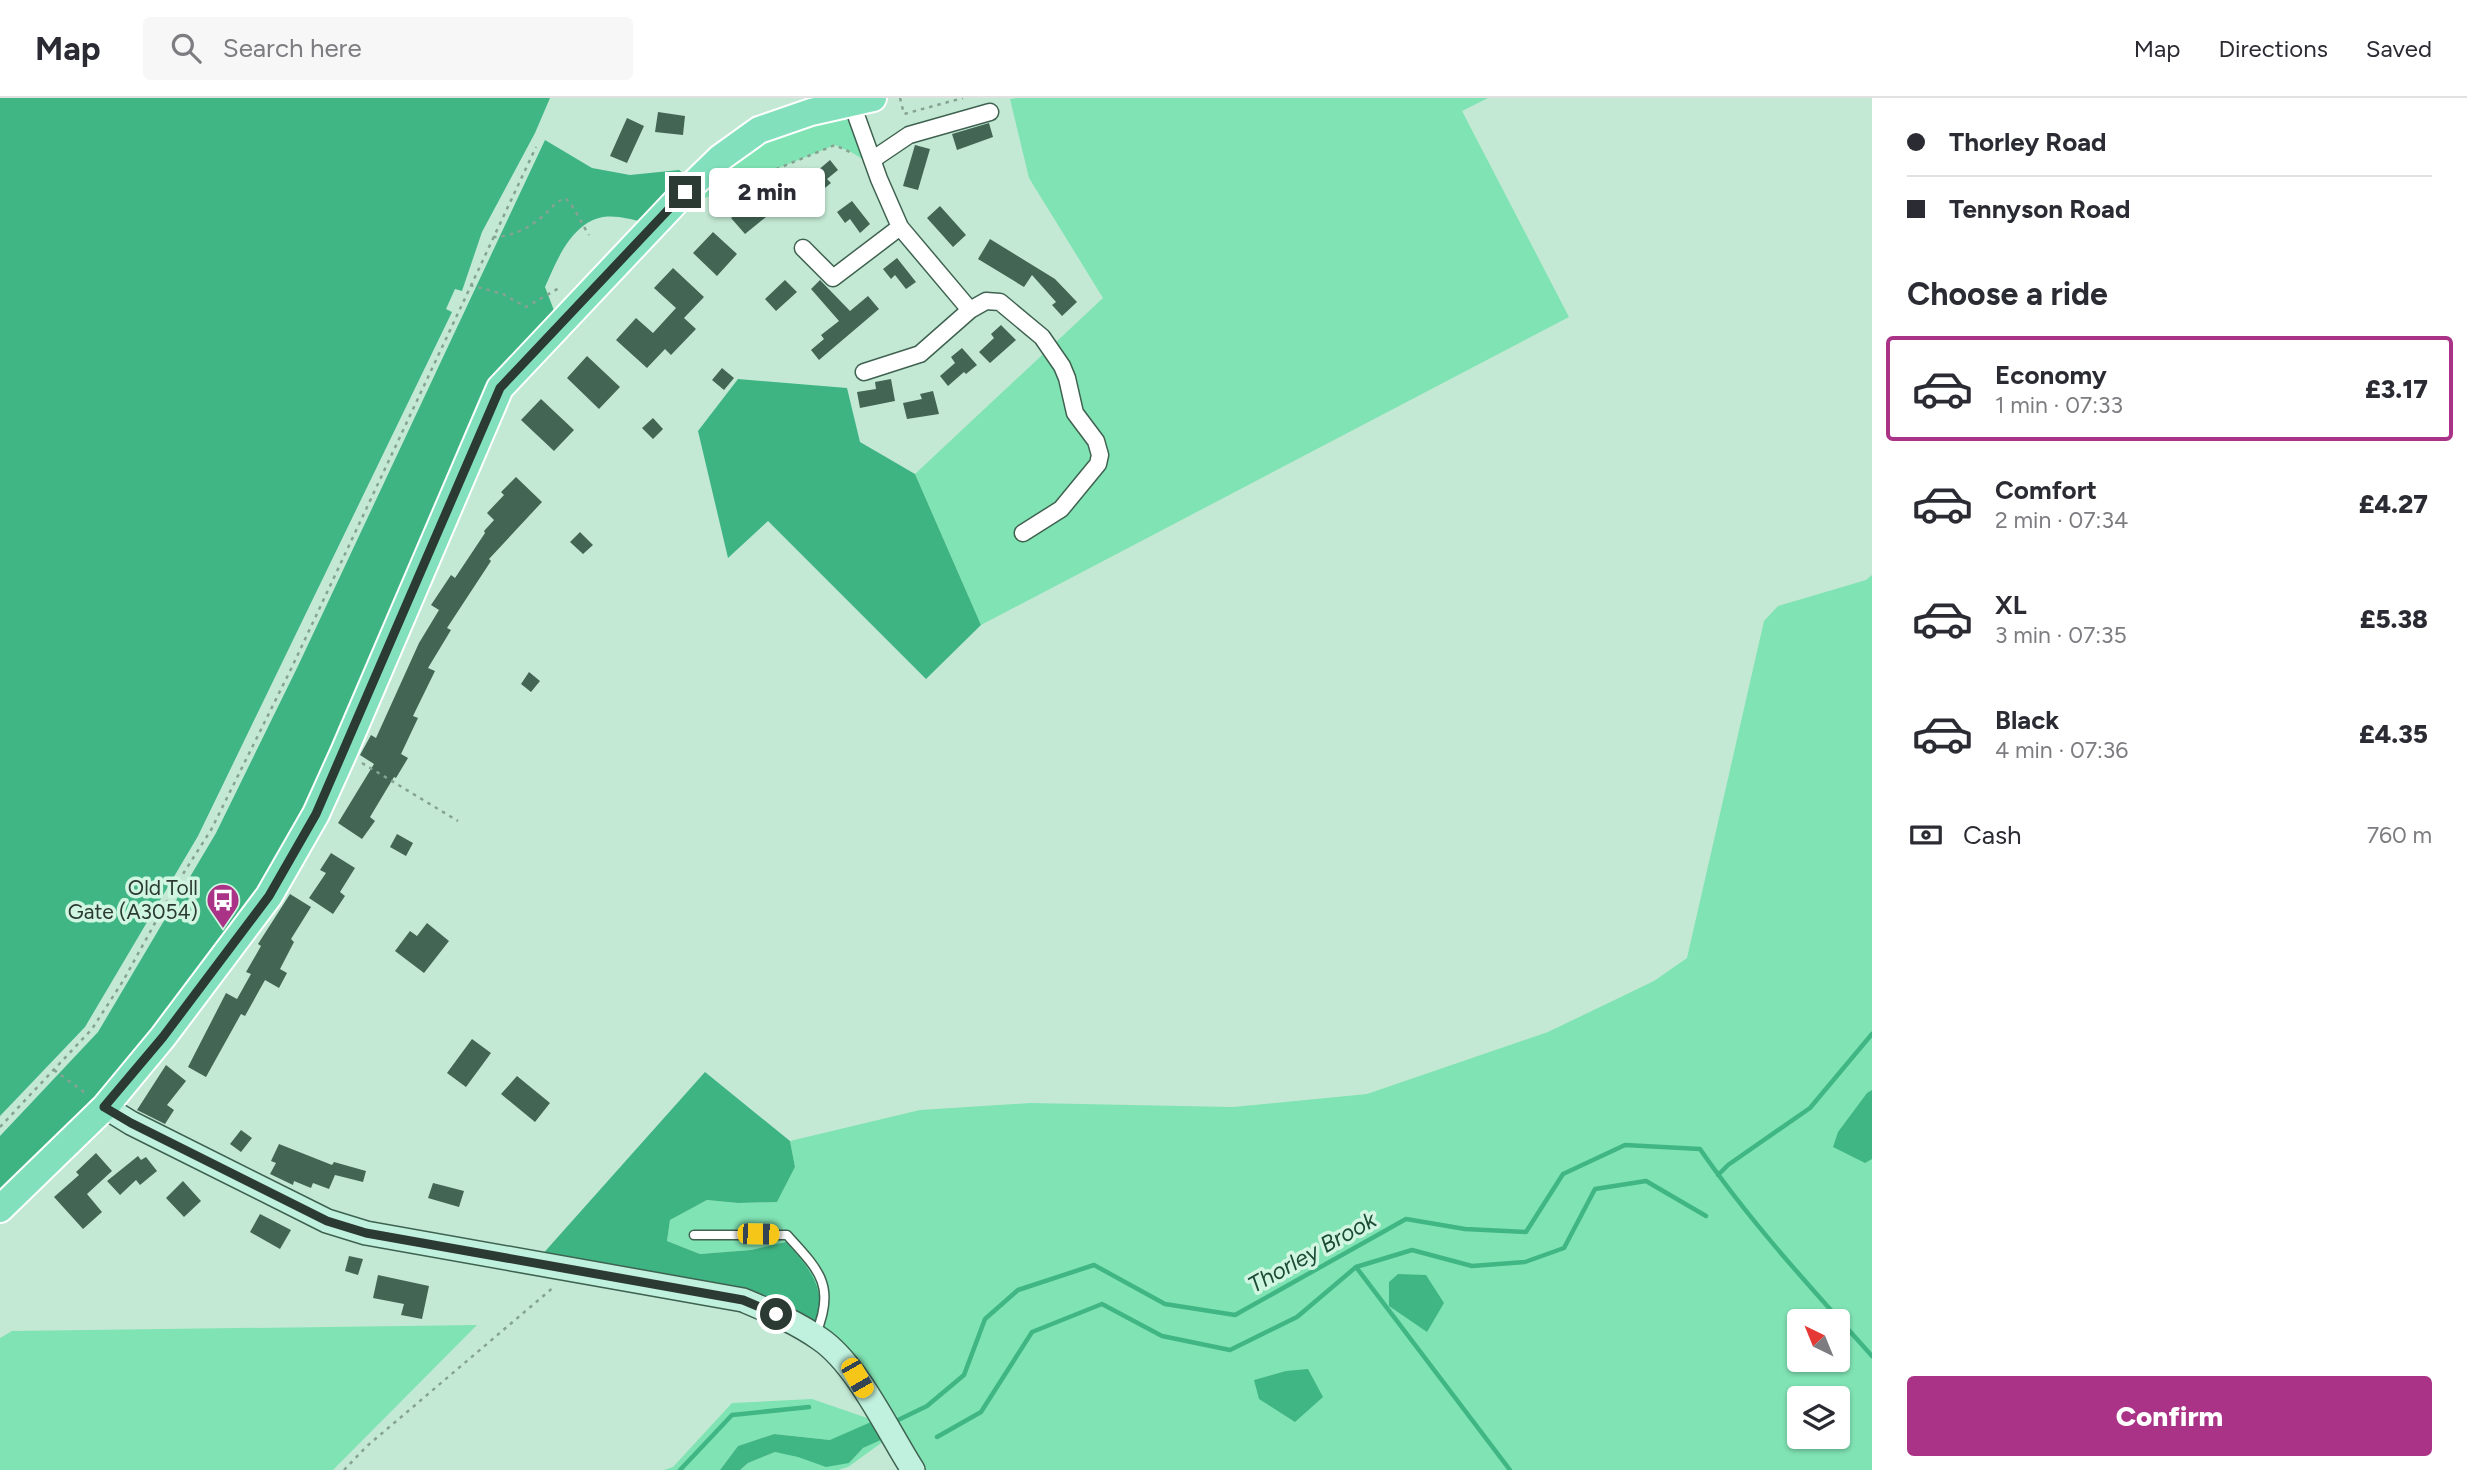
<!DOCTYPE html>
<meta charset="utf-8">
<style>
:root{--surface:#fff;--page:#f7f7f7;--text:#2b2b33;--muted:#7c7c81;--line:#e1e1e2;--accent:#aa3287}
body{margin:0;font-family:Figtree,sans-serif;background:var(--page);color:var(--text);height:100vh;display:flex;flex-direction:column;font-size:26px;white-space:nowrap}
*{box-sizing:border-box;margin:0}
p{font-size:23px;color:var(--muted)}
.icon{flex:none;width:38px;height:38px;fill:none;stroke:currentColor;stroke-width:2;stroke-linecap:round;stroke-linejoin:round}
.map{position:relative;flex:1;overflow:hidden}
.details{display:flex;flex-direction:column;background:var(--surface);width:595px}
.details>*{flex:none}
.hud{display:grid;align-content:center;height:154px;padding:0 35px;background:var(--surface)}
.needle{width:46px;rotate:317deg}
.controls{position:absolute;left:1787px;top:1211px;display:grid;gap:14px}
.controls a{display:grid;place-items:center;width:63px;height:63px;border-radius:7px;background:var(--surface);box-shadow:0 2px 5px #0004;font-size:35px}
.end{position:absolute;width:32px;height:32px;margin:-16px;border:9px solid #2b3a32;background:#fff;box-shadow:0 0 0 4px #fff}
.from{border-radius:50%}
.bubble{position:absolute;height:49px;border-radius:7px;background:var(--surface);box-shadow:0 2px 5px #0004;font-size:23px;font-weight:800;line-height:49px;text-align:center}
.car{position:absolute;width:21px;height:42px;margin:-21px -10px;border-radius:9px;box-shadow:0 0 5px 2px #0007;background:linear-gradient(#f5c518 24%,#345 0 40%,#f5c518 0 76%,#345 0 86%,#f5c518 0)}
.hud b{display:flex;align-items:center;gap:24px;height:66px;font-size:26px}
.hud b+b{border-top:2px solid var(--line)}
.hud i{width:18px;height:18px;background:var(--text)}
ul{padding:0;list-style:none}
li{display:flex;align-items:center;gap:21px;height:105px;margin:0 14px 10px;padding:0 21px;border:4px solid transparent;border-radius:7px}
li div{flex:1}
li b{display:block;font-size:26px}
li em{font-style:normal;font-weight:800}
li.active{border-color:var(--accent)}
li>.icon{width:63px;height:63px;stroke-width:1.5}
h2{padding:0 35px;font-size:32px;line-height:84px}
.pay{display:flex;align-items:center;gap:18px;height:77px;padding:0 35px;font-size:26px}
.pay p{margin-inline-start:auto}
.button{display:flex;gap:14px;margin-top:auto;padding:14px 35px}
.button a{flex:1;height:80px;border-radius:7px;background:var(--accent);color:#fff;font-size:28px;font-weight:800;line-height:80px;text-align:center}
header{display:flex;align-items:center;gap:42px;box-sizing:border-box;height:98px;padding:0 35px;background:var(--surface);border-bottom:2px solid var(--line)}
header strong{font-size:33px}
nav{display:flex;gap:38px;margin-inline-start:auto;font-size:24px}
.search{width:490px;height:63px;background:var(--page);display:flex;align-items:center;gap:18px;box-sizing:border-box;padding:0 24px;border-radius:7px;color:var(--muted);font-size:26px}
main{display:flex;flex:1;min-height:0}
.map>svg:first-child{display:block}
.green{fill:#80e3b4;fill-rule:evenodd}
.forest{fill:#3eb482}
.water{fill:#40b684}
.lines{fill:none;stroke-linecap:round;stroke-linejoin:round}
.stream{stroke:#40b684;stroke-width:4.5}
.building{fill:#436554}
.lane-casing{stroke:#3f6250;stroke-width:11}
.street-casing{stroke:#3f6250;stroke-width:19}
.secondary-casing{stroke:#3f6250;stroke-width:26}
.primary-casing{stroke:#fff;stroke-width:30}
.path{stroke:#85a292;stroke-width:2.5;stroke-dasharray:3.5 5;stroke-linecap:butt}
.lane{stroke:#fff;stroke-width:8}
.street{stroke:#fff;stroke-width:16}
.secondary{stroke:#c0f0de;stroke-width:23}
.primary{stroke:#82e1bc;stroke-width:26}
.route{stroke:#2b3a32;stroke-width:9}
.labels{text-anchor:middle;stroke-width:7;stroke-linejoin:round;paint-order:stroke}
.poi-label{font-size:21px;fill:#2b3a32;stroke:#d0f6e1;text-anchor:end}
.water-label{font-size:23px;font-style:italic;fill:#1c4c36;stroke:#d0f6e1}
</style>
<header>
<strong>Map</strong>
<div class="search"><svg class="icon" aria-label="search" viewBox="0 0 24 24"><circle cx="10" cy="10" r="6"/><path d="M15 15l6 6"/></svg>Search here</div>
<nav><a>Map</a><a>Directions</a><a>Saved</a></nav>
</header>
<main>
<div class="map">
<svg width="1872" height="1372" viewBox="0 0 1872 1372">
<rect width="100%" height="100%" fill="#c3e9d4"/>
<path class="green" d="M 1017,0 L 1488,0 L 1462,13 L 1569,219 L 981,527 L 915,376 L 1103,200 L 1029,80 L 1010,1 Z
M 852,6 L 874,68 L 851,54 L 835,47 L 700,102 L 685,94 L 720,60 Z
M 1872,477 L 1872,1372 L 922,1372 L 815,1227 L 787,1144 L 751,1152 L 700,1156 L 667,1143 L 670,1122 L 707,1102 L 738,1105 L 777,1104 L 795,1069 L 790,1043 L 920,1012 L 1030,1005 L 1233,1009 L 1367,996 L 1548,934 L 1654,883 L 1687,860 L 1764,523 L 1778,508 L 1866,482 ZM 1799,1223 L 1838,1223 L 1838,1262 L 1799,1262 ZM 1784,1297 L 1799,1302 L 1838,1300 L 1838,1339 L 1799,1339 L 1799,1303 Z
M 477,1227 L 333,1372 L 0,1372 L 0,1240 L 12,1233 Z
M 812,1301 L 873,1322 L 884,1343 L 848,1369 L 838,1372 L 740,1372 L 748,1365 L 775,1354 L 849,1365 L 863,1350 L 881,1342 L 830,1342 L 774,1336 L 738,1348 L 720,1372 L 664,1372 L 673,1369 L 732,1305 Z"/>
<path class="forest" d="M 545,42 L 592,70 L 630,77 L 679,72 L 688,79 L 643,124 C 630,121 613,116 599,120 C 570,128 556,164 545,189 L 555,215 L 497,277 L 307,712 L 261,792 L 207,866 L 92,1007 L 0,1098 L 0,1038 L 98,934 L 216,735 L 298,568 Z
M 738,281 L 847,290 L 860,344 L 915,376 L 981,527 L 926,581 L 768,423 L 728,460 L 698,333 Z
M 705,974 L 790,1043 L 795,1069 L 777,1104 L 738,1105 L 707,1102 L 670,1122 L 667,1143 L 700,1156 L 751,1152 L 786,1144 C 809,1169 829,1193 815,1227 L 540,1159 Z"/>
<path class="water" d="M 0,0 L 550,0 L 535,35 L 482,134 L 462,193 L 455,191 L 446,211 L 452,214 L 198,738 L 85,929 L 0,1018 Z
M 1872,992 L 1872,1061 L 1865,1065 L 1833,1049 L 1838,1034 L 1867,995 Z
M 1398,1176 L 1426,1177 L 1444,1205 L 1427,1234 L 1389,1208 L 1389,1184 Z
M 1308,1271 L 1323,1299 L 1295,1324 L 1259,1301 L 1254,1282 L 1286,1273 Z
M 871,1324 L 881,1342 L 863,1350 L 849,1365 L 826,1369 L 798,1359 L 775,1354 L 748,1365 L 740,1372 L 720,1372 L 738,1348 L 774,1336 L 830,1342 Z"/>
<g class="lines">
<path class="stream" d="M 1718,1077 L 1728,1067 L 1810,1010 L 1872,936
M 1356,1169 L 1510,1372
M 894,1324 L 927,1308 L 964,1277 L 985,1221 L 1018,1192 L 1094,1167 L 1165,1206 L 1235,1217 L 1406,1121 L 1465,1131 L 1526,1134 L 1563,1076 L 1625,1047 L 1700,1051 C 1751,1125 1812,1191 1872,1258
M 937,1339 L 981,1314 L 1032,1234 L 1102,1206 L 1162,1238 L 1230,1252 L 1297,1219 L 1356,1169 L 1412,1152 L 1472,1168 L 1525,1164 L 1564,1150 L 1595,1091 L 1646,1083 L 1706,1118
M 680,1372 L 732,1317 L 809,1309"/>
</g>
<path class="building" d="M 658,14 L 685,18 L 683,37 L 655,34 Z
M 627,20 L 644,28 L 627,65 L 610,58 Z
M 989,25 L 993,39 L 957,52 L 952,36 Z
M 915,47 L 930,51 L 918,92 L 903,88 Z
M 830,62 L 838,72 L 827,81 L 831,85 L 820,94 L 814,88 L 783,116 L 778,110 L 773,115 L 772,114 L 745,136 L 731,120 L 741,113 L 743,116 L 755,105 L 758,109 L 779,92 L 781,94 L 795,82 L 798,85 L 815,71 L 817,73 Z
M 852,103 L 870,126 L 860,135 L 850,121 L 845,125 L 837,114 Z
M 940,108 L 966,137 L 953,149 L 927,120 Z
M 713,134 L 737,156 L 717,178 L 693,155 Z
M 990,141 L 1055,181 L 1077,204 L 1062,218 L 1052,207 L 1056,204 L 1032,177 L 1024,189 L 978,161 Z
M 897,160 L 916,184 L 906,191 L 895,177 L 891,181 L 883,171 Z
M 673,170 L 704,199 L 684,220 L 696,231 L 671,257 L 665,251 L 647,270 L 616,242 L 636,220 L 653,235 L 676,210 L 654,190 Z
M 785,182 L 797,194 L 776,213 L 765,201 Z
M 820,182 L 850,213 L 868,198 L 879,211 L 819,262 L 811,252 L 824,241 L 821,237 L 839,223 L 811,191 Z
M 1001,227 L 1016,242 L 990,265 L 979,254 L 994,240 L 991,236 Z
M 962,250 L 977,267 L 966,276 L 964,274 L 948,288 L 940,278 L 955,265 L 951,259 Z
M 587,258 L 620,289 L 599,311 L 567,280 Z
M 722,270 L 734,280 L 724,292 L 712,282 Z
M 891,281 L 895,303 L 860,310 L 857,294 L 876,291 L 875,284 Z
M 933,293 L 939,316 L 907,321 L 903,305 L 922,301 L 920,296 Z
M 541,301 L 574,332 L 554,353 L 521,322 Z
M 653,320 L 663,331 L 653,341 L 642,330 Z
M 516,379 L 542,404 L 489,461 L 491,463 L 447,530 L 451,532 L 428,570 L 435,573 L 413,618 L 418,620 L 401,656 L 408,660 L 396,680 L 394,679 L 370,719 L 375,723 L 362,741 L 338,725 L 374,666 L 360,657 L 371,637 L 376,640 L 419,545 L 439,512 L 431,507 L 451,477 L 455,480 L 485,435 L 484,433 L 494,422 L 487,415 L 504,397 L 501,394 Z
M 580,434 L 593,447 L 583,456 L 570,444 Z
M 529,574 L 540,583 L 531,594 L 521,586 Z
M 397,736 L 413,745 L 406,758 L 390,749 Z
M 331,755 L 355,770 L 340,794 L 345,798 L 333,816 L 309,800 L 326,775 L 320,772 Z
M 290,796 L 311,809 L 291,841 L 294,844 L 280,871 L 287,875 L 279,890 L 265,882 L 245,918 L 241,916 L 206,979 L 188,969 L 226,895 L 237,901 L 251,876 L 246,874 L 261,848 L 258,846 Z
M 427,825 L 449,843 L 424,875 L 395,853 L 410,833 L 417,838 Z
M 472,941 L 491,955 L 466,989 L 447,975 Z
M 166,967 L 186,983 L 167,1007 L 174,1012 L 165,1026 L 137,1012 Z
M 517,978 L 550,1005 L 535,1024 L 501,996 Z
M 241,1032 L 252,1040 L 241,1054 L 230,1046 Z
M 279,1046 L 332,1067 L 334,1064 L 366,1073 L 363,1084 L 335,1077 L 329,1091 L 313,1085 L 311,1090 L 294,1083 L 293,1087 L 270,1076 L 276,1065 L 271,1063 Z
M 96,1055 L 112,1073 L 87,1096 L 102,1114 L 83,1131 L 54,1099 L 79,1077 L 76,1074 Z
M 138,1058 L 141,1062 L 146,1059 L 157,1073 L 140,1087 L 136,1082 L 120,1097 L 107,1083 Z
M 183,1083 L 201,1103 L 184,1119 L 166,1100 Z
M 433,1085 L 464,1093 L 459,1109 L 428,1100 Z
M 260,1116 L 291,1132 L 280,1151 L 250,1134 Z
M 349,1158 L 363,1161 L 358,1177 L 345,1173 Z
M 378,1177 L 429,1188 L 422,1221 L 401,1217 L 404,1206 L 373,1200 Z"/>
<g class="lines">
<defs>
<path id="lane" d="M 694,1137 L 787,1137 C 819,1172 836,1188 816,1235"/>
<path id="street" d="M 872,62 L 909,37 L 990,14
M 900,129 L 970,212
M 803,150 L 833,180 L 900,129 L 879,81 L 852,6
M 864,274 L 920,256 L 970,212 L 986,203 L 1000,204 L 1042,239 L 1062,268 L 1067,280 L 1075,315 L 1096,343 L 1100,357 L 1098,366 L 1061,411 L 1023,435"/>
<path id="secondary" d="M 105,1009 L 131,1025 L 327,1123 L 366,1135 L 743,1202 C 769,1213 796,1224 820,1241 C 857,1266 888,1333 913,1372"/>
<path id="primary" d="M 0,1111 L 105,1009 L 163,939 L 269,798 L 316,716 L 344,654 L 500,290 L 685,94 L 720,60 L 759,32 L 811,14 L 873,0"/>
</defs>
<use href="#lane" class="lane-casing"/>
<use href="#street" class="street-casing"/>
<use href="#secondary" class="secondary-casing"/>
<use href="#primary" class="primary-casing"/>
<path class="path" d="M 900,0 L 904,16 L 963,0
M 713,97 L 835,47 L 852,55
M 493,139 C 512,139 529,130 543,118 C 551,111 555,104 565,100 C 574,107 582,127 589,137
M 470,187 L 503,196 L 526,209 L 559,190
M 362,665 L 458,723
M 54,972 L 88,997
M 0,1029 L 92,931 L 123,883 L 176,787 L 211,732 L 292,569 L 536,49
M 344,1372 L 367,1348 L 555,1188"/>
<use href="#lane" class="lane"/>
<use href="#street" class="street"/>
<use href="#secondary" class="secondary"/>
<use href="#primary" class="primary"/>
</g>
<g class="lines">
<path class="route" d="M 685,94 L 500,290 L 316,716 L 269,798 L 163,939 L 104,1009 L 131,1025 L 327,1123 L 366,1135 L 743,1202 L 776,1216"/>
</g>
<defs>
<symbol id="bus-pin" viewBox="-11 -11 22 30"><path d="M0 17L-7.5 6A9.5 9.5 0 1 1 7.5 6Z" fill="#aa3287" stroke="#d0f6e1"/><path d="M-5-6H5V4H4V6H2V4H-2V6H-4V4H-5ZM-3.5-4V0h7V-4ZM-3.5 1.2v1.5H-2V1.2ZM2 1.2v1.5H3.5V1.2Z" fill="#fff"/></symbol>
</defs>
<g fill-rule="evenodd">
<use href="#bus-pin" x="204" y="783" width="38" height="52"/>
</g>
<g class="labels">
<g class="poi-label">
<text x="198" y="797">Old Toll<tspan x="198" dy="24">Gate (A3054)</tspan></text>
</g>
<g class="water-label">
<text transform="translate(1312 1154) rotate(-29)" y="8">Thorley Brook</text>
</g>
</g>
</svg>
<div class="controls">
<a><svg class="needle" viewBox="-14 -14 28 28"><path d="M0-13l5 13h-10z" fill="#e53935"/><path d="M0 13l5-13h-10z" fill="#7c7c81"/></svg></a>
<a><svg class="icon" aria-label="layers" viewBox="0 0 24 24"><path d="M12 4l9 5-9 5-9-5zM3 14l9 5 9-5"/></svg></a>
</div>
<i class="end from" style="left:776px;top:1216px"></i>
<i class="end" style="left:685px;top:94px"></i>
<div class="bubble" style="left:709px;top:70px;width:116px">2 min</div>
<i class="car" style="left:758px;top:1136px;rotate:91deg"></i>
<i class="car" style="left:857px;top:1280px;rotate:150deg"></i>
</div>
<section class="details">
<div class="hud">
<b><i class="from"></i>Thorley Road</b>
<b><i></i>Tennyson Road</b>
</div>
<h2>Choose a ride</h2>
<ul>
<li class="active"><svg class="icon" aria-label="car" viewBox="0 0 24 24"><path d="M5 17H2v-5l4-1 3-4h7l3 4 3 1v5h-3M9 17h6M6 11h13"/><circle cx="7" cy="17" r="2"/><circle cx="17" cy="17" r="2"/></svg><div><b>Economy</b><p>1 min · 07:33</p></div><em>£3.17</em></li>
<li><svg class="icon" aria-label="car" viewBox="0 0 24 24"><path d="M5 17H2v-5l4-1 3-4h7l3 4 3 1v5h-3M9 17h6M6 11h13"/><circle cx="7" cy="17" r="2"/><circle cx="17" cy="17" r="2"/></svg><div><b>Comfort</b><p>2 min · 07:34</p></div><em>£4.27</em></li>
<li><svg class="icon" aria-label="car" viewBox="0 0 24 24"><path d="M5 17H2v-5l4-1 3-4h7l3 4 3 1v5h-3M9 17h6M6 11h13"/><circle cx="7" cy="17" r="2"/><circle cx="17" cy="17" r="2"/></svg><div><b>XL</b><p>3 min · 07:35</p></div><em>£5.38</em></li>
<li><svg class="icon" aria-label="car" viewBox="0 0 24 24"><path d="M5 17H2v-5l4-1 3-4h7l3 4 3 1v5h-3M9 17h6M6 11h13"/><circle cx="7" cy="17" r="2"/><circle cx="17" cy="17" r="2"/></svg><div><b>Black</b><p>4 min · 07:36</p></div><em>£4.35</em></li>
</ul>
<div class="pay"><svg class="icon" aria-label="cash" viewBox="0 0 24 24"><path d="M3 7h18v10H3z"/><circle cx="12" cy="12" r="2"/></svg>Cash<p>760 m</p></div>
<div class="button"><a>Confirm</a></div>
</section>
</main>
